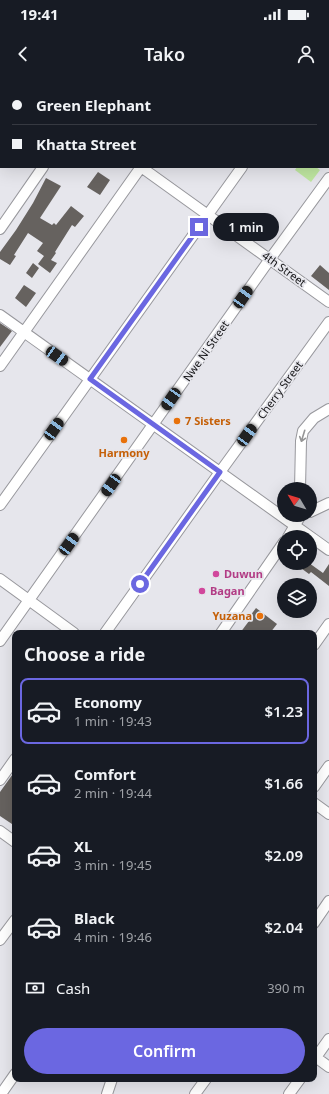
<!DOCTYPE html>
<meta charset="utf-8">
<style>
:root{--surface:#171b24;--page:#20242c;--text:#f1f3f6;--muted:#9ea1a6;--line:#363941;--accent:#6b67e1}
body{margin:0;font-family:"Noto Sans",sans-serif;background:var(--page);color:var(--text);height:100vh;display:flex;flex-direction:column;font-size:15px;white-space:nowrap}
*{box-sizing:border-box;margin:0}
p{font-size:13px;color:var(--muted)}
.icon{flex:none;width:22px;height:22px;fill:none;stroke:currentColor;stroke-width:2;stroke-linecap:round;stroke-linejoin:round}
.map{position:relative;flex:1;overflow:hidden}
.panel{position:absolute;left:12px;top:550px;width:305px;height:452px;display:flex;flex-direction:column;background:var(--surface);border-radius:8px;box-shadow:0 4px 16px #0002}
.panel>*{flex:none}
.hud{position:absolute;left:0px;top:0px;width:329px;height:88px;box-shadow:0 4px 16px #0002;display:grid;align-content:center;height:88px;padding:0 12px;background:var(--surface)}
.needle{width:26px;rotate:308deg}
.fabs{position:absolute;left:277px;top:402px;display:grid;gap:8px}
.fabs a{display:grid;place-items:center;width:40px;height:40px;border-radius:50%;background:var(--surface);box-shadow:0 4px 16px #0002;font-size:20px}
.end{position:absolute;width:18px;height:18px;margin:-9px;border:5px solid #6b67e1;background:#fff;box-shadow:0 0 0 2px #fff}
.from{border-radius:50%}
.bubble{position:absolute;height:28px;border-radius:14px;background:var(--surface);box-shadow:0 4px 16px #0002;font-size:13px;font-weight:600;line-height:28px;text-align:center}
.car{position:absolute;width:12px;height:24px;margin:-12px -6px;border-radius:5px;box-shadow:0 0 3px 1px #0007;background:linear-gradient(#222 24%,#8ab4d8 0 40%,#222 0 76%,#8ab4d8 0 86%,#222 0)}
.hud b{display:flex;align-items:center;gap:14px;height:38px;font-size:15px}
.hud b+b{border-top:1px solid var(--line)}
.hud i{width:10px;height:10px;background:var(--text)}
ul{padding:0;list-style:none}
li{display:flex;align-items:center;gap:12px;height:66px;margin:0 8px 6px;padding:0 4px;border:2px solid transparent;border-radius:8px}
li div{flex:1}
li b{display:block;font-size:15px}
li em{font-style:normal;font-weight:600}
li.on{border-color:var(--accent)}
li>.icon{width:36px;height:36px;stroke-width:1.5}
h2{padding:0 12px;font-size:18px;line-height:48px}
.pay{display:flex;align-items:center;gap:10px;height:44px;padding:0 12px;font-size:15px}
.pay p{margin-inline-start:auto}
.cta{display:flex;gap:8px;margin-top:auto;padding:8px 12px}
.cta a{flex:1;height:46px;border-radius:24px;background:var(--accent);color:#fff;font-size:16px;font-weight:600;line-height:46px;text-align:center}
.status{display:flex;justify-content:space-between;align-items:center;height:28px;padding:0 20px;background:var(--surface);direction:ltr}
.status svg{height:11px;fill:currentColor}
header{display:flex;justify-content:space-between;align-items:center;height:52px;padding:0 12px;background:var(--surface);font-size:18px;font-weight:600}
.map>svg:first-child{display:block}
.green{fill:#bfe7a0}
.building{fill:#66625f}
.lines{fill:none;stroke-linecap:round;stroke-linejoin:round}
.minor-casing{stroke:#98989d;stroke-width:12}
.minor{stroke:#fff;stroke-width:10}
.oneway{stroke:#959596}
.route{stroke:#6b67e1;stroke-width:5}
.food-dot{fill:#e8710a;stroke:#e6e6ec;stroke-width:1.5}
.hotel-dot{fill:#d1479c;stroke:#e6e6ec;stroke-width:1.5}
.labels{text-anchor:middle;stroke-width:3.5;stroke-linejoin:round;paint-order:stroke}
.street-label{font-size:11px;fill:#141416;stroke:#e6e6ec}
.food-label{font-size:11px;font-weight:bold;fill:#c56008;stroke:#e6e6ec;text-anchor:start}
.hotel-label{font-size:11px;font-weight:bold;fill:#b23c85;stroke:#e6e6ec;text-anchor:start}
</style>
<div class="status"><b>19:41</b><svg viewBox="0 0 49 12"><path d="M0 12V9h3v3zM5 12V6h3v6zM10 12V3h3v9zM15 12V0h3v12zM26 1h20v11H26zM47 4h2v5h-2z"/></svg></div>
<header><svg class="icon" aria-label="back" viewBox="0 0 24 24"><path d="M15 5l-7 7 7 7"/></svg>Tako<svg class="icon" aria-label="person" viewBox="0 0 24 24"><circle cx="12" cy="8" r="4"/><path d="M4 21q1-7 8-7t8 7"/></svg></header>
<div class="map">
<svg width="329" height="1014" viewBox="0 0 329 1014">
<rect width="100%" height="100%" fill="#e6e6ec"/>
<path class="green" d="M 297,87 L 316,87 L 320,90 L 311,102 L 295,90 Z"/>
<path class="building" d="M 98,92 L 110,100 L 100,115 L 87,107 Z
M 46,98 L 61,106 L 40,138 L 52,145 L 54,143 L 56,145 L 71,126 L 84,136 L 75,147 L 72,145 L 55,172 L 56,173 L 51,180 L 57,183 L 50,193 L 38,184 L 44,176 L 37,171 L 43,163 L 28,153 L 14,175 L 16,176 L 10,185 L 0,179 L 0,172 L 16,150 L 33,123 Z
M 33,183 L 39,188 L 32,198 L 26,193 Z
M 320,185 L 329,193 L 329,210 L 311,196 Z
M 24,205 L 36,213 L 26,227 L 15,218 Z
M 0,243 L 12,251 L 0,267 Z
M 294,483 L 309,483 L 323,493 L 329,484 L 329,506 L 311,492 L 309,494 Z
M 256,528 L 277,544 L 270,553 L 240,553 L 252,537 L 250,536 Z
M 15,691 L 15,746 L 0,736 L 0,712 Z"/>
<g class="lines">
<defs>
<path id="minor" d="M 20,0 L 21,1
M 8,1 L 9,0
M 105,1 L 106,0
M 205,1 L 206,0
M 305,1 L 306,0
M 0,12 L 1,11
M 141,87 L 329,222
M 0,149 L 43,87
M 0,235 L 329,470
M 0,286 L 141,87
M 300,409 L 301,361 L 303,351 L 314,338 L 329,329
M 0,425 L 242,87
M 310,432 L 329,423
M 288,457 L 301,435
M 0,499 L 74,553
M 105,553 L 220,392 L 329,242
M 221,553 L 284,462
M 0,561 L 270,179 L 329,98
M 314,565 L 329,544
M 0,700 L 15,679
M 314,707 L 329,686
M 314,723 L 329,734
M 0,751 L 15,762
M 314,843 L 329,821
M 0,860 L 15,840
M 314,976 L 329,987
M 314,980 L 329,959
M 1,1014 L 15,994
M 107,1014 L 112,999
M 195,1014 L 206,999
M 289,1014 L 300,999"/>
</defs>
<use href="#minor" class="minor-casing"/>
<use href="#minor" class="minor"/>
</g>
<defs><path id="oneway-shaft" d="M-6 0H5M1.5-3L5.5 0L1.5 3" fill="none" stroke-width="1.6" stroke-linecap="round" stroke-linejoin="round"/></defs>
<use class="oneway" href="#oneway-shaft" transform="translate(303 356) rotate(107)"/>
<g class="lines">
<path class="route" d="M 140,504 L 220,392 L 90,299 L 199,147"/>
</g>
<g class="food-dot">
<circle cx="177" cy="341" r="4"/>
<circle cx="124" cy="360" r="4"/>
<circle cx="260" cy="536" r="4"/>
</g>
<g class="hotel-dot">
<circle cx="216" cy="494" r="4"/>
<circle cx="202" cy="511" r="4"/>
</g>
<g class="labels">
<g class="street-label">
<text transform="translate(284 189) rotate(36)" y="4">4th Street</text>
<text transform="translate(206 271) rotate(-55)" y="4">Nwe Ni Street</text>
<text transform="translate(280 310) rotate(-54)" y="4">Cherry Street</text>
</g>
<g class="food-label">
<text x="185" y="345">7 Sisters</text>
<text x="124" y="377" text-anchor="middle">Harmony</text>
<text x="252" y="540" text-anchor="end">Yuzana</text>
</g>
<g class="hotel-label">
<text x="224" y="498">Duwun</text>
<text x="210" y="515">Bagan</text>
</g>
</g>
</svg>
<div class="fabs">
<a><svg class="needle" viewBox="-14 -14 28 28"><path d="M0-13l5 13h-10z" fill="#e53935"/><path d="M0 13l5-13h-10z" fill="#9ea1a6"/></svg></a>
<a><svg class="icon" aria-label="locate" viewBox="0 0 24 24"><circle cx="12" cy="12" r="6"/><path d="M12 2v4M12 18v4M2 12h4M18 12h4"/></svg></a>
<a><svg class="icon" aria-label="layers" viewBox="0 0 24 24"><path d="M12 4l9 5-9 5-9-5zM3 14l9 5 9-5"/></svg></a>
</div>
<i class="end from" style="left:140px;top:504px"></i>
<i class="end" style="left:199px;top:147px"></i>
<div class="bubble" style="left:213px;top:133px;width:66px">1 min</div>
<i class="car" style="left:243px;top:217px;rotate:35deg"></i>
<i class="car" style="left:57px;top:276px;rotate:125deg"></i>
<i class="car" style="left:171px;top:319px;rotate:215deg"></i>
<i class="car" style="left:54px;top:349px;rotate:35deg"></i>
<i class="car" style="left:247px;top:355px;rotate:36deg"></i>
<i class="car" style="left:111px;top:405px;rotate:215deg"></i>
<i class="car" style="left:69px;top:464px;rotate:36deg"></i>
<div class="hud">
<b><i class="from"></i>Green Elephant</b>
<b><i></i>Khatta Street</b>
</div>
<section class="panel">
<h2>Choose a ride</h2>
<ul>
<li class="on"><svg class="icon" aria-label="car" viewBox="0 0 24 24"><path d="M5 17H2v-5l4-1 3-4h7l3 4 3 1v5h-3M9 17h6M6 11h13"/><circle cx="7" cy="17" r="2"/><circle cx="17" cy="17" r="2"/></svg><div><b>Economy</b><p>1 min · 19:43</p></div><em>$1.23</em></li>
<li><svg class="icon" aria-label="car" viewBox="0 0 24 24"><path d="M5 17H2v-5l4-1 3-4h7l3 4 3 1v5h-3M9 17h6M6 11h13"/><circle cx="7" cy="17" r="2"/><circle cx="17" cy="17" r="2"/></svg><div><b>Comfort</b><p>2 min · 19:44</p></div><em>$1.66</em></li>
<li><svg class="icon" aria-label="car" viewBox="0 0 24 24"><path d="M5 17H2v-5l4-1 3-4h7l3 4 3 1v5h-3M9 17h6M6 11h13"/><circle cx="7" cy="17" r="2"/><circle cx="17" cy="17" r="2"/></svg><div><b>XL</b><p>3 min · 19:45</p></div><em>$2.09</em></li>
<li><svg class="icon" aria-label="car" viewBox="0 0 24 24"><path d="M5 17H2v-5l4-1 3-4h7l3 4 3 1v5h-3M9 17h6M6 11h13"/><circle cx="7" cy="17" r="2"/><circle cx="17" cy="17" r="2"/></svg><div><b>Black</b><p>4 min · 19:46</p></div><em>$2.04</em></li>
</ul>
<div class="pay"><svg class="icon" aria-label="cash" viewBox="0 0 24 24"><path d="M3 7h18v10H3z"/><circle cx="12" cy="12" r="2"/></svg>Cash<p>390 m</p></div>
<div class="cta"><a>Confirm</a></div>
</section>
</div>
